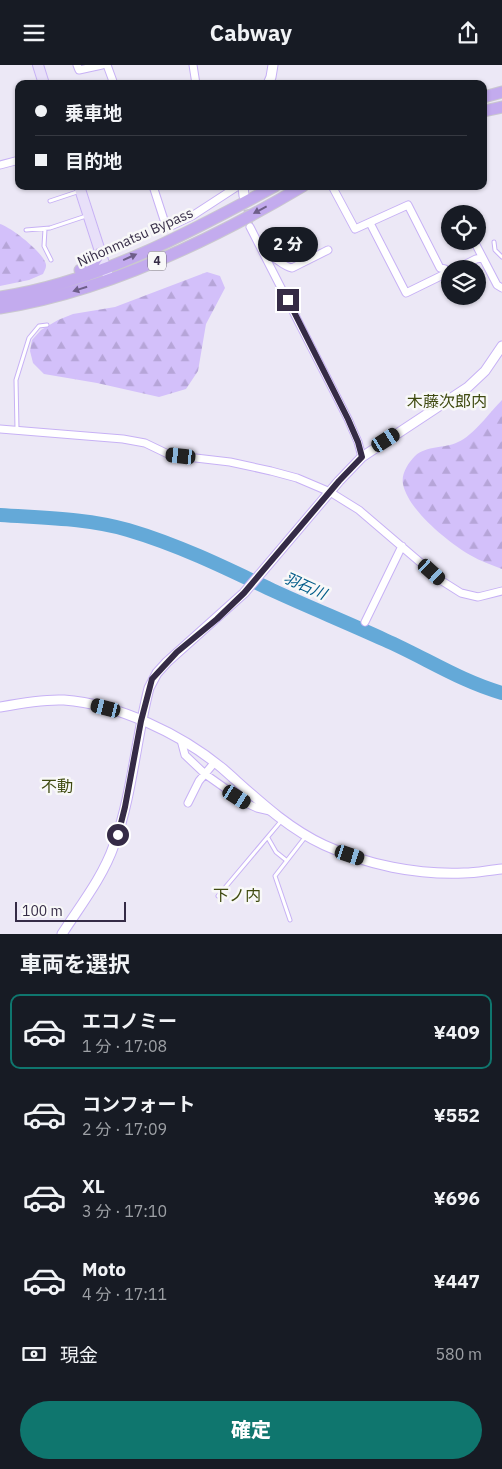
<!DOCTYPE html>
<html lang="ja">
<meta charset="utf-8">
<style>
:root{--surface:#171b24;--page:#242831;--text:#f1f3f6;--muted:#9ea1a6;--line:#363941;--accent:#0f766e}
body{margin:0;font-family:"IBM Plex Sans","Noto Sans JP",sans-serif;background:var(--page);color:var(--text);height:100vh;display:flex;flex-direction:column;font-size:19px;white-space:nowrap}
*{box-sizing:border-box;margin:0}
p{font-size:16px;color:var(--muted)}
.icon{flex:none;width:28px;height:28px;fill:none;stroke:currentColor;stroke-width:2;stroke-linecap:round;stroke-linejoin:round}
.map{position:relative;height:869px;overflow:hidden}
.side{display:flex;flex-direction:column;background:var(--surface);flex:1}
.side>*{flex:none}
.hud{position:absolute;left:15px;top:15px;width:472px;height:110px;border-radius:10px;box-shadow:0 1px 4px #0004;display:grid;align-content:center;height:110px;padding:0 20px;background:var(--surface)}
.controls{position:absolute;left:441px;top:140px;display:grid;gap:10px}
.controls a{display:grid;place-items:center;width:45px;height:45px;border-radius:50%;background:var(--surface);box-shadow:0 1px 4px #0004;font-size:25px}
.scale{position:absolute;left:15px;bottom:12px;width:111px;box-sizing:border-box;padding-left:5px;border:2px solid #352b46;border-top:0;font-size:14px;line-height:18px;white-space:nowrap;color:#352b46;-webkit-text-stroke:4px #f8f8f8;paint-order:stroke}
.end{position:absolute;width:22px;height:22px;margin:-11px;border:6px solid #352b46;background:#fff;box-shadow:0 0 0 2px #fff}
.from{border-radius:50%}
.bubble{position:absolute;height:35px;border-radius:18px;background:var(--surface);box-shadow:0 1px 4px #0004;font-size:16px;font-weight:800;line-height:35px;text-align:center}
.car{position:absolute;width:15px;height:30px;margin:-15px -8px;border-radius:6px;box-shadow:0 0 4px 1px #0007;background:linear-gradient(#222 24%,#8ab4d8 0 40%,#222 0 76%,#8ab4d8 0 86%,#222 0)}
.hud b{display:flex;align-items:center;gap:18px;height:48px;font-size:19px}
.hud b+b{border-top:1px solid var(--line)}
.hud i{width:12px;height:12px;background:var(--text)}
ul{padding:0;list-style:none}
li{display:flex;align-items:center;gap:15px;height:75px;margin:0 10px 8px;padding:0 10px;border:2px solid transparent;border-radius:10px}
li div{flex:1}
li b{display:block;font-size:19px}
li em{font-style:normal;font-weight:800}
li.selected{border-color:var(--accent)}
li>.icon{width:45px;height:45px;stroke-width:1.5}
h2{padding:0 20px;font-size:22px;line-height:60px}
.pay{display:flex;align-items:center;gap:12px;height:55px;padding:0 20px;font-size:19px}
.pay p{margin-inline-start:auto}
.cta{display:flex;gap:10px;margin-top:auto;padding:10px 20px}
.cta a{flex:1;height:58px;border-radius:30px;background:var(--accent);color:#fff;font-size:20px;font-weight:800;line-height:58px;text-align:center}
header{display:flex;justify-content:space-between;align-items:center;height:65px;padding:0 20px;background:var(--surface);font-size:22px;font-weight:800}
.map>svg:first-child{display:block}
.forest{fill:url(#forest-firs)}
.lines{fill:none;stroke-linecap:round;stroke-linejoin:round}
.river{stroke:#64a9d8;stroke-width:14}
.minor-tunnel{stroke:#c7c2d3;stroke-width:7;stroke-dasharray:7 3.5;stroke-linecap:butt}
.service-casing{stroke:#c7b1f5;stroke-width:5}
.minor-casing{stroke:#c7b1f5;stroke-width:9}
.tertiary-casing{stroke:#c7b1f5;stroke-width:11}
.secondary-casing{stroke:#c7b1f5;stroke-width:12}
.trunk-casing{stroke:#cac8cf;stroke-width:13}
.service{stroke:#fff;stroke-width:3}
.minor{stroke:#fff;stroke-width:7}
.tertiary{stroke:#fff;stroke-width:9}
.secondary{stroke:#e8e0f9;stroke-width:10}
.trunk{stroke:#c3abee;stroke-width:11}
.oneway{fill:#6e5e89}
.route{stroke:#352b46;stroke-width:6}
.labels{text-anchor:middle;stroke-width:5;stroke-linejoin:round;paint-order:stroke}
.shield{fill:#f8f8f8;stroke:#70687b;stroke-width:1}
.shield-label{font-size:12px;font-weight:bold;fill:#352b46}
.street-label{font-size:14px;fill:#352b46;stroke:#f8f8f8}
.water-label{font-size:15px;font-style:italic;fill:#005b88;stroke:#f8f8f8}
.quarter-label{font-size:16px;fill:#3f4a10;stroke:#f8f8f8}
</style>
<header><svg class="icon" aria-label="menu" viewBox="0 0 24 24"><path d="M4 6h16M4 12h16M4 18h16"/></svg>Cabway<svg class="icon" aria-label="share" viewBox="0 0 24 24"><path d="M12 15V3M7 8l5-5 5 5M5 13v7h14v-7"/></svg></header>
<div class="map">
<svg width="502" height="869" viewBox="0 0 502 869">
<defs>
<pattern id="forest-firs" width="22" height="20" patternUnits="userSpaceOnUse" patternTransform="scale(1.25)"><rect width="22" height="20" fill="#d3c0fa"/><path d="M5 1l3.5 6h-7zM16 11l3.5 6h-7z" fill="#b6a5d8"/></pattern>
</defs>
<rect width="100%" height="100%" fill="#ece8f6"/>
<path class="forest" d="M 0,159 C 11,162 47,190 46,201 C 46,204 44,206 43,209 L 29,215 L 0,221 Z
M 207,207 L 220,211 L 225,223 L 206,259 L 198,306 L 186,324 L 159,332 L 97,318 L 44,309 L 33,298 L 30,286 L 32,275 L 41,265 L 58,255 L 73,249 L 115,242 Z
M 502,335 L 502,504 C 492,500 480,496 470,490 C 448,477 408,445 403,419 C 401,409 408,398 415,391 C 427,380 444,384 458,377 C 473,371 490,347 502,335 Z"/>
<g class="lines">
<path class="river" d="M 0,450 C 43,453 86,453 128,465 C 179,480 226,503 274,526 C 311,543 348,558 385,575 C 424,592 460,616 502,628"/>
<path class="minor-tunnel" d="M 245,134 L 250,162"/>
<defs>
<path id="service" d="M 50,136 L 80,126
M 45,164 L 44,181 L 51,195
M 26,165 L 50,163 L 86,151
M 494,177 L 495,185 L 502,192
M 17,364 L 16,315 L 29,273 L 39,261 L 47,260
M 268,773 L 276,787 L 286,795
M 218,831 L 282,755
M 290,855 L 275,811 L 306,771"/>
<path id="minor" d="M 77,0 L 79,5 L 102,0
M 107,0 L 114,19
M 193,0 L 196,19
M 0,100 L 19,95
M 153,121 L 165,158 L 169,162 L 192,151 L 238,121
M 332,121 L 355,164 L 408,140 L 440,203 L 445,204 L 447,208
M 370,158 L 406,228 L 449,207
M 250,162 L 348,354 L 358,377 L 362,392
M 474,176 L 497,220 L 502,223
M 264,189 C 275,190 281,201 292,203 L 328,185
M 456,204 L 476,194 L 482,193
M 0,364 L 123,374 L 145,378 L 170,390 L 230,397 L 271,406 L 297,413 L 330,427 L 359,445 L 442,516 L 461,528 L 478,532 L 502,526
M 365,557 L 402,481
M 181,675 L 185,690 L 205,709 L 246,738 L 257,743 L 270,746
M 188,738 L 199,716 L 214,698"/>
<path id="tertiary" d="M 268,19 L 271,12 L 273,0
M 243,121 L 244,131
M 0,642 C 21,638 43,634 64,635 C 118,639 181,669 222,703 C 254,731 285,762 324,780 C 367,800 417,810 464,808 C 477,808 489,805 502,804
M 62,869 C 80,841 103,812 114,780 C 132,731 136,674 149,623 L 157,608 L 167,597 L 244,528 L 339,416 L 362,392 L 468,322 L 485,306 L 502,281"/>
<path id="secondary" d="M 38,0 L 44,19
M 79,121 L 108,211"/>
<path id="trunk" d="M 484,32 L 502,27
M 484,46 L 502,42
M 80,205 L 92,200 L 100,188
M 0,232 C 96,218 191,167 275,121
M 0,243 C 105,227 212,175 303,121"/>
</defs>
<use href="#service" class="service-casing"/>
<use href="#minor" class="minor-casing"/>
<use href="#tertiary" class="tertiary-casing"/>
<use href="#secondary" class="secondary-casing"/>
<use href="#trunk" class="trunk-casing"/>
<use href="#service" class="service"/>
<use href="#minor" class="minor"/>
<use href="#tertiary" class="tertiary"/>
<use href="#secondary" class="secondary"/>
<use href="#trunk" class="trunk"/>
</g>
<defs><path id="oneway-solid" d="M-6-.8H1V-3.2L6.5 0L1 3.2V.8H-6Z" transform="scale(1.25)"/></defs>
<g class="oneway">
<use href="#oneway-solid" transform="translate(260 145) rotate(152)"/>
<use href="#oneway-solid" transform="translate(130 192) rotate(-24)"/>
<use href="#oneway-solid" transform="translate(80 224) rotate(162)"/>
</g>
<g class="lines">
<path class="route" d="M 118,770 L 125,742 L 141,656 L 152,614 L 177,587 L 217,554 L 244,528 L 339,416 L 362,392 L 358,377 L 348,354 L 288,235"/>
</g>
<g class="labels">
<rect class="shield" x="148" y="186.5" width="18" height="19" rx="4"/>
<g class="shield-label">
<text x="157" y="200">4</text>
</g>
<g class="street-label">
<text transform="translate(135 172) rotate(-24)" y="5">Nihonmatsu Bypass</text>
</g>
<g class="water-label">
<text transform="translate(305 521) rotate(24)" y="5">羽石川</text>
</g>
<g class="quarter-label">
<text x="447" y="342">木藤次郎内</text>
<text x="57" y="727">不動</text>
<text x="237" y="836">下ノ内</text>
</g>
</g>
</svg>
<div class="controls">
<a><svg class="icon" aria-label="locate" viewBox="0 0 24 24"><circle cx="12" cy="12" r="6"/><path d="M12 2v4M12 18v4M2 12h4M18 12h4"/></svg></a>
<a><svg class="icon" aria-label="layers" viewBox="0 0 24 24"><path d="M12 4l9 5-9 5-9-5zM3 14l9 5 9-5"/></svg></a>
</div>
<div class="scale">100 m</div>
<i class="end from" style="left:118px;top:770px"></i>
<i class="end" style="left:288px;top:235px"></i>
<div class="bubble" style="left:258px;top:162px;width:60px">2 分</div>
<i class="car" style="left:386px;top:375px;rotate:57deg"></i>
<i class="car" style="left:181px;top:391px;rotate:276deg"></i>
<i class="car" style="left:432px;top:507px;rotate:132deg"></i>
<i class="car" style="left:106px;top:643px;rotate:284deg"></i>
<i class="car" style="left:237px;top:732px;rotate:123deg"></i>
<i class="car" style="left:350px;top:790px;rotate:108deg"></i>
<div class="hud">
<b><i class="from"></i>乗車地</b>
<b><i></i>目的地</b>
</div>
</div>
<section class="side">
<h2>車両を選択</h2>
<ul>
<li class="selected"><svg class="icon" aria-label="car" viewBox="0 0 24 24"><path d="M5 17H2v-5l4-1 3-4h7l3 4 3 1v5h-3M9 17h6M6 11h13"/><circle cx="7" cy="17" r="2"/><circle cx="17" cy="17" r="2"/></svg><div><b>エコノミー</b><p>1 分 · 17:08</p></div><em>¥409</em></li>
<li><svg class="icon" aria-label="car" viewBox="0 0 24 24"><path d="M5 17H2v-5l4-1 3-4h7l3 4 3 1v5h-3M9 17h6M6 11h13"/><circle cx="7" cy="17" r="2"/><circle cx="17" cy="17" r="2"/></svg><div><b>コンフォート</b><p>2 分 · 17:09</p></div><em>¥552</em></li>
<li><svg class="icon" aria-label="car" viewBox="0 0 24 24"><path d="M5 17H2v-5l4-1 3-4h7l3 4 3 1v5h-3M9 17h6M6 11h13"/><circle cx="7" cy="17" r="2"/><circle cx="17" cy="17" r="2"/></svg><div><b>XL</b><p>3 分 · 17:10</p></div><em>¥696</em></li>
<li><svg class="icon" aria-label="car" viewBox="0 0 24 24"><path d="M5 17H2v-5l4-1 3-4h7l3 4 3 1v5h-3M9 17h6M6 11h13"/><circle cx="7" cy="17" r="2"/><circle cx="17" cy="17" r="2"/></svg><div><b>Moto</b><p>4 分 · 17:11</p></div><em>¥447</em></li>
</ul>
<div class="pay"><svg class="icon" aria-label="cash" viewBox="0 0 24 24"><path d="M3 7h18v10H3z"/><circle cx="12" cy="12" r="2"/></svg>現金<p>580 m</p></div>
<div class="cta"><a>確定</a></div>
</section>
